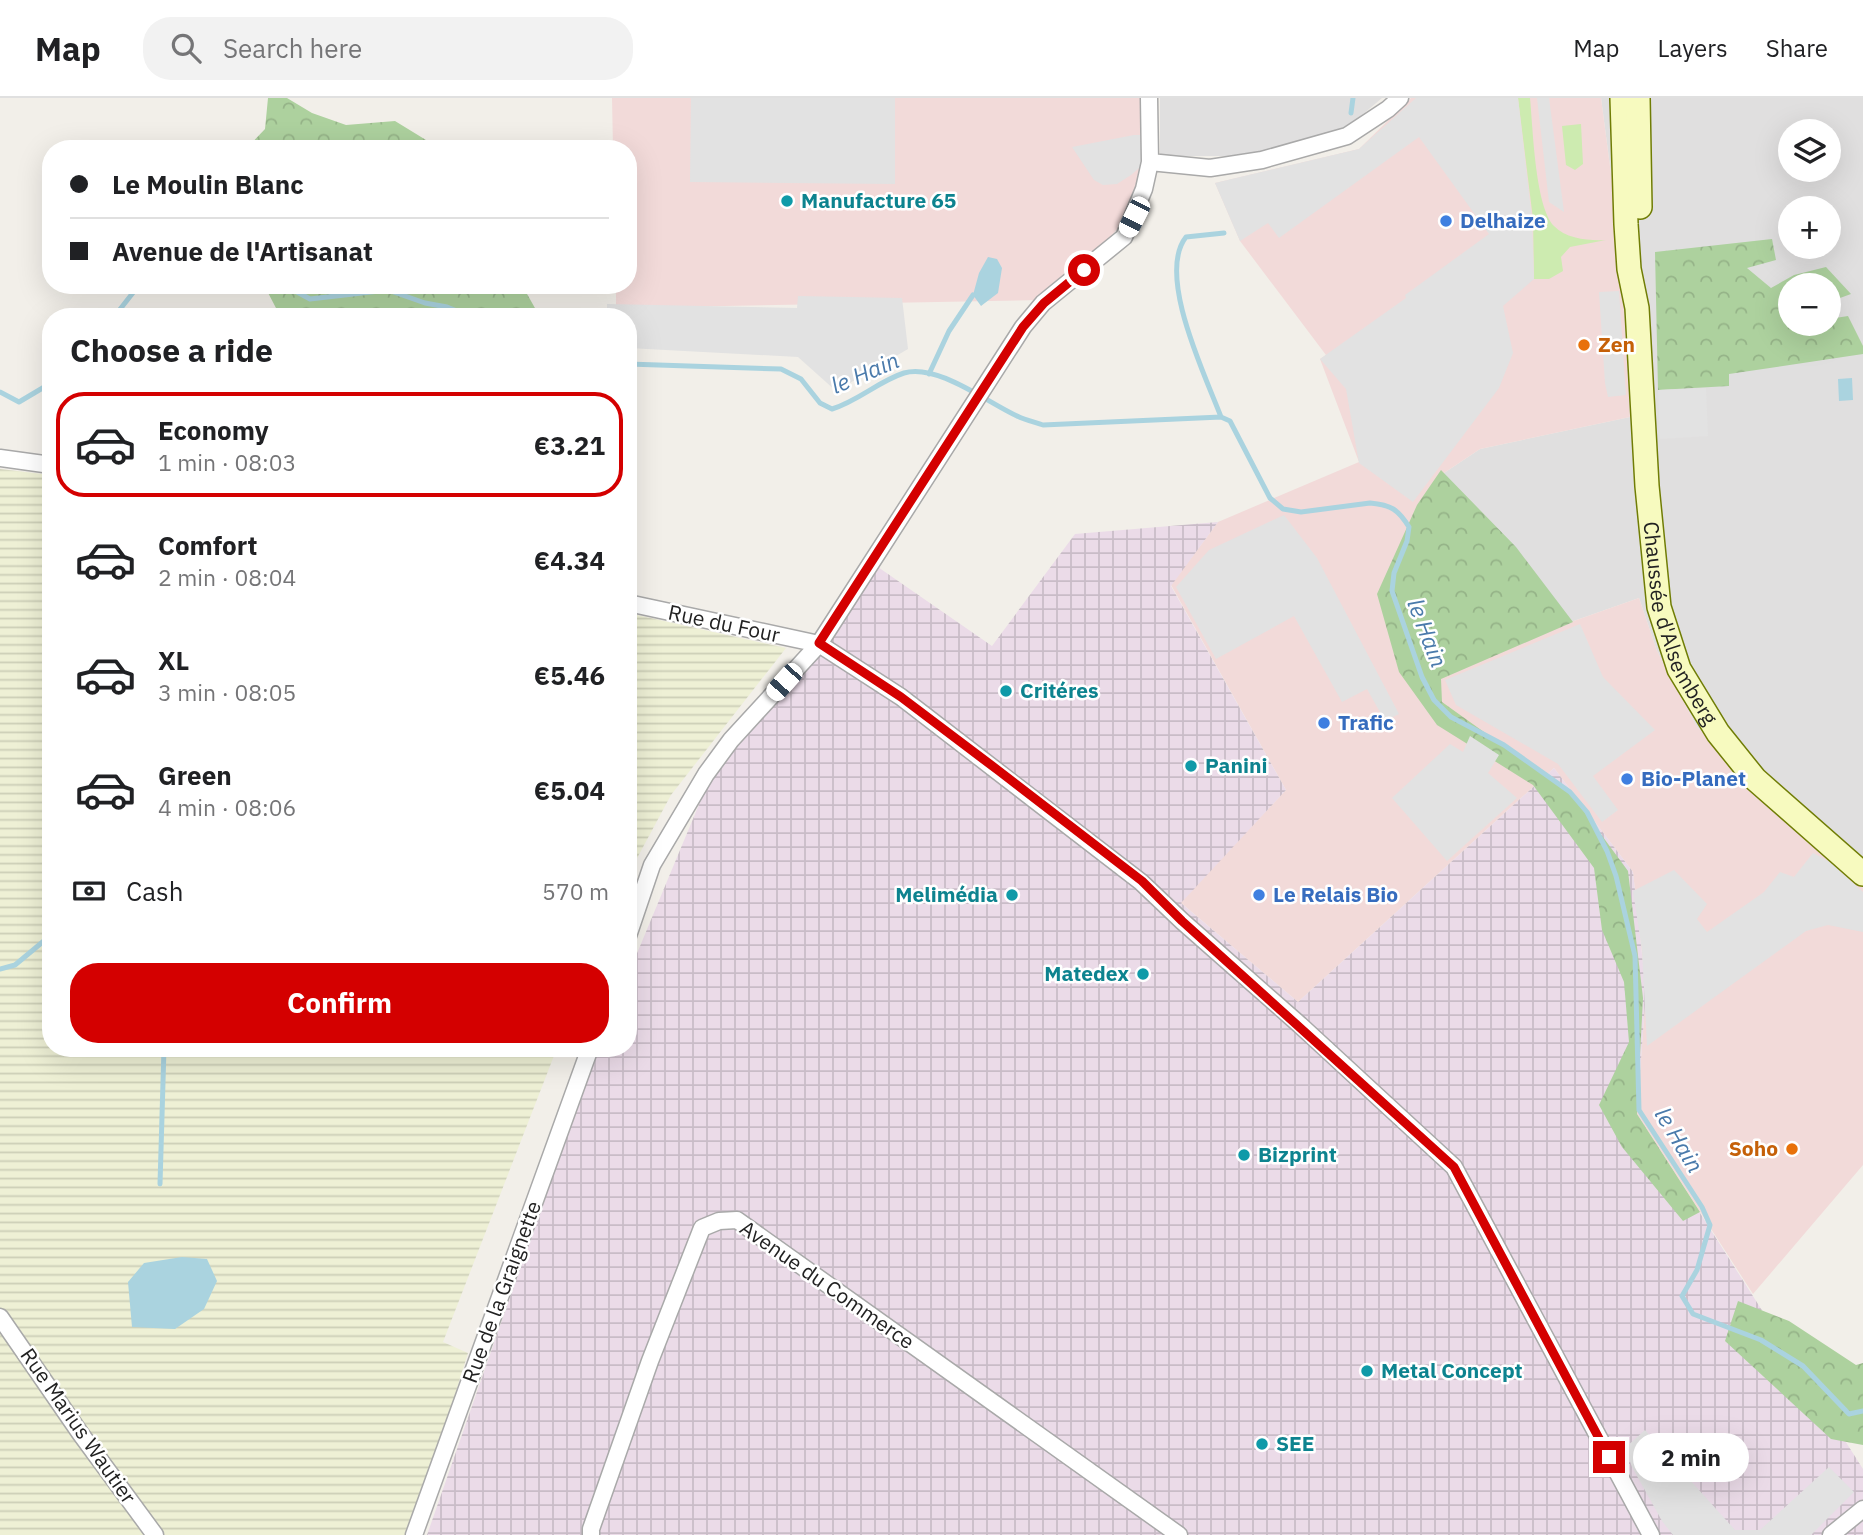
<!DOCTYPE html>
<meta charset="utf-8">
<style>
:root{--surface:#fff;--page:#f2f2f2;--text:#202124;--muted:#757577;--line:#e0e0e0;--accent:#d40000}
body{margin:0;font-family:"IBM Plex Sans",sans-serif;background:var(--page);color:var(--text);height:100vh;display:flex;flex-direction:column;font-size:26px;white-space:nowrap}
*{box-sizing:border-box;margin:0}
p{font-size:23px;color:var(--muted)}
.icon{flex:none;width:38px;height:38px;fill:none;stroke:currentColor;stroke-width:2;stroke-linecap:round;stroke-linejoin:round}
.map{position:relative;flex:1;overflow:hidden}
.drawer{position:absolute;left:42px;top:210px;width:595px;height:749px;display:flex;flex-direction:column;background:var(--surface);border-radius:28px;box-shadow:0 7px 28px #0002}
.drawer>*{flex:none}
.banner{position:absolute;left:42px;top:42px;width:595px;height:154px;border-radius:28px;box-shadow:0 7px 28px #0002;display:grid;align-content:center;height:154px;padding:0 28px;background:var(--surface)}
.fabs{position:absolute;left:1778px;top:21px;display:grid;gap:14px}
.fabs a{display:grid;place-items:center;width:63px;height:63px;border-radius:50%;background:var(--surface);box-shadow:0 7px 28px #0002;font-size:35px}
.end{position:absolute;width:32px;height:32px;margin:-16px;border:9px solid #d40000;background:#fff;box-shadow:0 0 0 4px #fff}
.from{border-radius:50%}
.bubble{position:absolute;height:49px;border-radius:24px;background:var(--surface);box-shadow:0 7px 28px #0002;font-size:23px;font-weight:800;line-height:49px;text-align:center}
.car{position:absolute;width:21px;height:42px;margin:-21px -10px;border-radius:9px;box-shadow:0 0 5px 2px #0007;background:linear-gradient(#fff 24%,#345 0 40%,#fff 0 76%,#345 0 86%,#fff 0)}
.banner b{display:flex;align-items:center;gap:24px;height:66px;font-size:26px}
.banner b+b{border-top:2px solid var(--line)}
.banner i{width:18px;height:18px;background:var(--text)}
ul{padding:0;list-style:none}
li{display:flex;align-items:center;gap:21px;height:105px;margin:0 14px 10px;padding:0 14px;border:4px solid transparent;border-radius:28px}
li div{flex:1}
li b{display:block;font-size:26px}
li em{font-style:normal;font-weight:800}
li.current{border-color:var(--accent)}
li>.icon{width:63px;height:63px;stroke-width:1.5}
h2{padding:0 28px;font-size:32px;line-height:84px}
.pay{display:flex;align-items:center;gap:18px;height:77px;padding:0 28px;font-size:26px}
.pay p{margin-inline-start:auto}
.button{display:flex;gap:14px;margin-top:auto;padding:14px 28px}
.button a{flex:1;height:80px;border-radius:28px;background:var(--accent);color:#fff;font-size:28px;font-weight:800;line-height:80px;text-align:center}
header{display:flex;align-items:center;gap:42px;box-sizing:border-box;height:98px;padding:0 35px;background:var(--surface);border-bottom:2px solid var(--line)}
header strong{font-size:33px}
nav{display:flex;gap:38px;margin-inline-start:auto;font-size:24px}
.search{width:490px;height:63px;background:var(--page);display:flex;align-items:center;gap:18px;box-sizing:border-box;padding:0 24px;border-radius:28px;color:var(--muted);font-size:26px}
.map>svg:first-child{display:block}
.residential{fill:#e0dfdf;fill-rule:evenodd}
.commercial{fill:#f2dad9}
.industrial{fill:url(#industrial-grid)}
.farmland{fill:url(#farmland-rules)}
.grass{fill:#cdebb0}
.forest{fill:url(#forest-crowns)}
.parking{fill:#e2e2e2}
.water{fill:#aad3df}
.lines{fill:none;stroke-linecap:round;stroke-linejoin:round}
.stream{stroke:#aad3df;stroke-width:5}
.minor-casing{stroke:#a9a9a9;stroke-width:19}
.secondary-casing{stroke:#707d05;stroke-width:26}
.minor{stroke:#fff;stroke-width:16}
.secondary{stroke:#f7fabf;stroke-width:23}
.route{stroke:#d40000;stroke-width:9}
.culture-dot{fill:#0f9aa8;stroke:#fff;stroke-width:2.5}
.shop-dot{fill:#3f7fe0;stroke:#fff;stroke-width:2.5}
.food-dot{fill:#e8710a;stroke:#fff;stroke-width:2.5}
.labels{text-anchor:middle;stroke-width:5;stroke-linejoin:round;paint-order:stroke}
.culture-label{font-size:21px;font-weight:bold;fill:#0d838f;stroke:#fff;text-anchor:start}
.shop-label{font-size:21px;font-weight:bold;fill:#366cbe;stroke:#fff;text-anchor:start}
.food-label{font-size:21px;font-weight:bold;fill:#c56008;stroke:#fff;text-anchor:start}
.street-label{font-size:21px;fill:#222;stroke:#fff}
.water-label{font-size:23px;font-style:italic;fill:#4a7aab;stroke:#fff}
</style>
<header>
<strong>Map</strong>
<div class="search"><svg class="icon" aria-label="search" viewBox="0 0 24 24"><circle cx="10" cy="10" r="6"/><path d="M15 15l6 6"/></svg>Search here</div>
<nav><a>Map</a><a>Layers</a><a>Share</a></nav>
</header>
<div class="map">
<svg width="1863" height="1437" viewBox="0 0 1863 1437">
<defs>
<pattern id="industrial-grid" width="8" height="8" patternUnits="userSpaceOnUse" patternTransform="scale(1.75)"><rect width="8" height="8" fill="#ebdbe8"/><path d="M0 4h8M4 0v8" fill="none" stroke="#c9bcc7"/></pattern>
<pattern id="farmland-rules" width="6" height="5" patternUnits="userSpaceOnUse" patternTransform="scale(1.75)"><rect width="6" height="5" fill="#eef0d5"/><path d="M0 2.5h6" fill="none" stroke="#ccceb7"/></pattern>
<pattern id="forest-crowns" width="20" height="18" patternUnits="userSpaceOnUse" patternTransform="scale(1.75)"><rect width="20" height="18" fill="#add19e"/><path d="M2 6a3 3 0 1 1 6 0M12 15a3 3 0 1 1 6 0" fill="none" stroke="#95b388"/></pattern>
</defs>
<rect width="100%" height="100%" fill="#f2efe9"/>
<path class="residential" d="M 1160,0 L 1382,0 L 1355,23 L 1328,37 L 1240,58 L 1160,58 Z
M 1601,0 L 1863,0 L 1863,790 L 1697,629 L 1657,553 L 1639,500 L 1568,525 L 1441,377 L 1480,351 L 1630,319 L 1621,152 ZM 1790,33 L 1829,33 L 1829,72 L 1790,72 ZM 1790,110 L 1829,110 L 1829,149 L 1790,149 ZM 1790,187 L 1829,187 L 1829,226 L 1790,226 Z"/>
<path class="commercial" d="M 612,0 L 1144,0 L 1145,65 L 1137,92 L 1121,126 L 1099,154 L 1041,202 L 616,210 L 616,187 L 628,187 L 628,51 L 613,51 Z
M 1411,0 L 1601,0 L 1621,152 L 1630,319 L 1480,351 L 1441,377 L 1568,525 L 1639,500 L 1657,553 L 1697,629 L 1863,790 L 1863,1067 L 1753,1196 L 1637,1016 L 1646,893 L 1633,774 L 1554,670 L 1298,904 L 1180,804 L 1286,692 L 1171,487 L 1218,424 L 1359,364 L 1320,261 L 1326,257 L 1240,143 L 1215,85 L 1359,51 Z"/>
<path class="industrial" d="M 1218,424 L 1171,488 L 1286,692 L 1181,805 L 1298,904 L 1554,670 L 1633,774 L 1646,893 L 1637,1016 L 1863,1371 L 1863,1437 L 427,1437 L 590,970 L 598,950 L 628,950 L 628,877 L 705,692 L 819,539 L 875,467 L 992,548 L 1075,436 Z"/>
<path class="farmland" d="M 0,371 L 51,377 L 51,950 L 557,950 L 443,1244 L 468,1255 L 411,1437 L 0,1437 Z
M 628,515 L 786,550 L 671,697 L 628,777 Z"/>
<path class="grass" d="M 1518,0 L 1530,0 C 1533,30 1535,108 1554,128 C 1566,141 1590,143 1606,142 L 1570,149 L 1561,159 L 1563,173 L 1549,181 L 1534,181 L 1533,121 Z
M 1581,26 L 1583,66 L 1575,72 L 1566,67 L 1562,28 Z"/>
<path class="forest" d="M 268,0 L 287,0 L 312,15 L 346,27 L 395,23 L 426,42 L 432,51 L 246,51 L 265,31 Z
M 1772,141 L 1776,162 L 1747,170 L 1771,190 L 1794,177 L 1826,169 L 1851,196 L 1829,204 L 1829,187 L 1790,187 L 1790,226 L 1829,226 L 1829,221 L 1848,218 L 1863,248 L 1863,256 L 1729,276 L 1729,288 L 1658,292 L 1655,154 Z
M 264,187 L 522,187 L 540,219 L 450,219 L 446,215 L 277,212 Z
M 1441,372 L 1516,449 L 1573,524 L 1441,581 L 1442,604 L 1572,697 L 1628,773 L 1643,900 L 1637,1016 L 1700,1114 L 1683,1123 L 1622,1049 L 1599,1007 L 1629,944 L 1624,884 L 1602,832 L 1594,770 L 1533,687 L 1437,627 L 1399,574 L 1377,496 L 1417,407 Z
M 1738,1203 L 1789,1223 L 1856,1267 L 1863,1265 L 1863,1347 L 1831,1341 L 1725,1243 Z"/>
<path class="parking" d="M 691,0 L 895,0 L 895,86 L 690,84 Z
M 1416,0 L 1518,0 L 1532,121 L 1534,181 L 1503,208 L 1513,255 L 1499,290 L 1413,404 L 1359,365 L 1346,291 L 1320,261 L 1406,200 L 1405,197 L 1489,136 L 1419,39 L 1279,140 L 1268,125 L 1240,143 L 1215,85 L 1359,51 Z
M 1537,0 L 1549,0 L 1564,114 L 1549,104 Z
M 1134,37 L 1145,37 L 1145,65 L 1131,77 L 1117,86 L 1103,87 L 1094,82 L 1072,49 Z
M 1619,193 L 1626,297 L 1608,299 L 1605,285 L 1599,194 Z
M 798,198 L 902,200 L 908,251 L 836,293 L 798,259 L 628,250 L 628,219 L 607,219 L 607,206 L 797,210 Z
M 1706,290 L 1708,338 L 1660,341 L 1658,292 Z
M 1284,417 L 1317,460 L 1399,616 L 1385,623 L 1367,591 L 1342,604 L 1294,518 L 1216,561 L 1176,489 L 1209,452 Z
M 1580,526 L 1603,579 L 1655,632 L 1593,678 L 1618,712 L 1602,724 L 1558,666 L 1456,607 L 1445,582 Z
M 1470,638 L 1499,657 L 1488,675 L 1517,700 L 1447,763 L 1392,700 L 1450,646 L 1463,654 Z
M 1813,755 L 1830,764 L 1863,794 L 1863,834 L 1828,827 L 1806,833 L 1647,948 L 1642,852 L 1633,793 L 1674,772 L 1707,806 L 1697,821 L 1707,834 L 1764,794 L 1780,774 L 1794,779 Z
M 1645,1332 L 1735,1432 L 1760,1432 L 1829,1369 L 1854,1394 L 1811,1437 L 1673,1437 L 1662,1423 L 1632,1369 L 1625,1350 Z"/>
<path class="water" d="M 988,159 L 997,161 L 1002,170 L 998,195 L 981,208 L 973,197 L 979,175 Z
M 1852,280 L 1853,302 L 1839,303 L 1838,281 Z
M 182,1159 L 207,1161 L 217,1183 L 204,1211 L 175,1231 L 132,1229 L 128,1184 L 144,1165 Z"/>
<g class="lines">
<path class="stream" d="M 1351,15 L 1353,0
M 284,187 L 310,201 L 388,192 L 425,205 L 447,209 L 472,219
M 114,219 L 139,187
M 628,266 L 781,271 L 801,281 L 820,305 L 832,311 C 858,303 879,283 904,275 C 937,265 988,305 1017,318 C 1025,322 1034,324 1043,327 L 1221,319 L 1230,323 L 1270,400 L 1283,411 L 1301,414 L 1370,405 C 1391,407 1398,411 1409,429 L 1407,443 L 1394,475 L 1392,493 L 1422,579 L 1434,602 L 1451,619 L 1504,647 L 1570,694 L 1587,714 L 1607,753 L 1616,778 L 1635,858 L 1639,1012 L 1702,1109 L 1710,1127 L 1697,1172 L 1682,1198 L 1693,1216 L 1761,1242 L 1803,1268 L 1849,1316 L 1863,1313
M 929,276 L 949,233 L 973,197
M 0,294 L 19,304 L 51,285
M 1221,319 C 1206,279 1156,177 1186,139 L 1224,135
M 0,871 L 15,867 L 51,837
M 160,1086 L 164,950"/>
<defs>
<path id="minor" d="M 1150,64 L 1210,70 L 1262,62 L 1347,38 L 1388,11 L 1400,0
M 0,360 L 51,367
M 628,505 L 819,546 L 901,599 L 1141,784 L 1182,823 L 1300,927 L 1454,1069 L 1651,1437
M 628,838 L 652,767 L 706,676 L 731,642 L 819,546 L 1023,229 L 1043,205 L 1124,139 L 1144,91 L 1150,64 L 1149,0
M 0,1219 L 80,1335 L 155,1437
M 414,1437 L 590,950
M 591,1437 L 591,1431 L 650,1263 L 702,1130 L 719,1123 L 737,1122 L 1179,1437
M 1831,1437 L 1863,1411"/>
<g id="secondary">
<path id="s1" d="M 1622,0 L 1626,126 L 1629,171 L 1637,210 L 1647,388 L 1659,509 L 1679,571 L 1718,635 L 1755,681 L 1863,776"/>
<path d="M 1638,0 L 1640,109"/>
</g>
</defs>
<use href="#minor" class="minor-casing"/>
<use href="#secondary" class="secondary-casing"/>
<use href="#minor" class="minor"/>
<use href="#secondary" class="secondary"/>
</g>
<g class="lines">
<path class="route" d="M 1084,172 L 1044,205 L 1023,229 L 819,545 L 901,599 L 999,673 L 1142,783 L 1182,823 L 1454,1069 L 1609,1359"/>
</g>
<g class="culture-dot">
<circle cx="787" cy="103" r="7"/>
<circle cx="1006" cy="593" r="7"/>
<circle cx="1191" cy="668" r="7"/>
<circle cx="1012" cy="797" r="7"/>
<circle cx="1143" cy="876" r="7"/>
<circle cx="1244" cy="1057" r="7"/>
<circle cx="1367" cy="1273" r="7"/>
<circle cx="1262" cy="1346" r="7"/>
</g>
<g class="shop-dot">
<circle cx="1446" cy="123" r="7"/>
<circle cx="1324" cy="625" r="7"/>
<circle cx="1627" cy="681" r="7"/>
<circle cx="1259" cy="797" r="7"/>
</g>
<g class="food-dot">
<circle cx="1584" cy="247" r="7"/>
<circle cx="1792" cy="1051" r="7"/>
</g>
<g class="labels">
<g class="culture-label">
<text x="801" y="110">Manufacture 65</text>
<text x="1020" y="600">Critéres</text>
<text x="1205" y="675">Panini</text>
<text x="998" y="804" text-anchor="end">Melimédia</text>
<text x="1129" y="883" text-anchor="end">Matedex</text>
<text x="1258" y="1064">Bizprint</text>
<text x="1381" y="1280">Metal Concept</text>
<text x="1276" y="1353">SEE</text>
</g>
<g class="shop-label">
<text x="1460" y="130">Delhaize</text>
<text x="1338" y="632">Trafic</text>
<text x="1641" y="688">Bio-Planet</text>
<text x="1273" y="804">Le Relais Bio</text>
</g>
<g class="food-label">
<text x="1598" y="254">Zen</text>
<text x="1778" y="1058" text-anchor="end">Soho</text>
</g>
<g class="street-label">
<text dy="7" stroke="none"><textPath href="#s1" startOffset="532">Chaussée d'Alsemberg</textPath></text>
<text transform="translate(724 526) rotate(12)" y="7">Rue du Four</text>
<text transform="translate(827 1187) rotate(35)" y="7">Avenue du Commerce</text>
<text transform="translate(502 1194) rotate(-70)" y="7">Rue de la Graignette</text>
<text transform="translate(78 1328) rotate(55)" y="7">Rue Marius Wautier</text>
</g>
<g class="water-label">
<text transform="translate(865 275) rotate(-23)" y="8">le Hain</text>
<text transform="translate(1427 535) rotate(69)" y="8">le Hain</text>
<text transform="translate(1679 1042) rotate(59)" y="8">le Hain</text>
</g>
</g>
</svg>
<div class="fabs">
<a><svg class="icon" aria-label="layers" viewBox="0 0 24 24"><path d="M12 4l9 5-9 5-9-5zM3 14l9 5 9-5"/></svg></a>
<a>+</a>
<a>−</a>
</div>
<i class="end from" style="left:1084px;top:172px"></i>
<i class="end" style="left:1609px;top:1359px"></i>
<div class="bubble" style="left:1633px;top:1335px;width:116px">2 min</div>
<i class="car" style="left:1134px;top:119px;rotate:207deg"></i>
<i class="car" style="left:784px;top:584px;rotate:222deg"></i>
<div class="banner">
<b><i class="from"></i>Le Moulin Blanc</b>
<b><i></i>Avenue de l'Artisanat</b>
</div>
<section class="drawer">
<h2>Choose a ride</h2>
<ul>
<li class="current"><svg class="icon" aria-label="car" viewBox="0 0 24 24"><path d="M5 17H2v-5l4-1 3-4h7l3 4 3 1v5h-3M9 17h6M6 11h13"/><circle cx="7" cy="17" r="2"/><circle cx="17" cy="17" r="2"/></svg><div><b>Economy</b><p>1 min · 08:03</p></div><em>€3.21</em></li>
<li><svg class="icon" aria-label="car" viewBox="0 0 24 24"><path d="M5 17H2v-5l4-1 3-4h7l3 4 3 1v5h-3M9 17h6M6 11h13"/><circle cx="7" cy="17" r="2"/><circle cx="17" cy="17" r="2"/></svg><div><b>Comfort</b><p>2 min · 08:04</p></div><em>€4.34</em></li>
<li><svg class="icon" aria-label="car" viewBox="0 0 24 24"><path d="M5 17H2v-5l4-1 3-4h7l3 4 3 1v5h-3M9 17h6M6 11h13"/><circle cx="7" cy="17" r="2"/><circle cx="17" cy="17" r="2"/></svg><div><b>XL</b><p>3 min · 08:05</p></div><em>€5.46</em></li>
<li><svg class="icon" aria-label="car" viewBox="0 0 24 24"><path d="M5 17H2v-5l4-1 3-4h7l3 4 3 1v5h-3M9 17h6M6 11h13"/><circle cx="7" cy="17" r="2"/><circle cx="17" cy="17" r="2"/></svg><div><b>Green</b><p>4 min · 08:06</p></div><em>€5.04</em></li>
</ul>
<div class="pay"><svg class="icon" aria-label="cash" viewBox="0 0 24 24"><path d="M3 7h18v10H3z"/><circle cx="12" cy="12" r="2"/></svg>Cash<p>570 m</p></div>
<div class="button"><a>Confirm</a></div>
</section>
</div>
